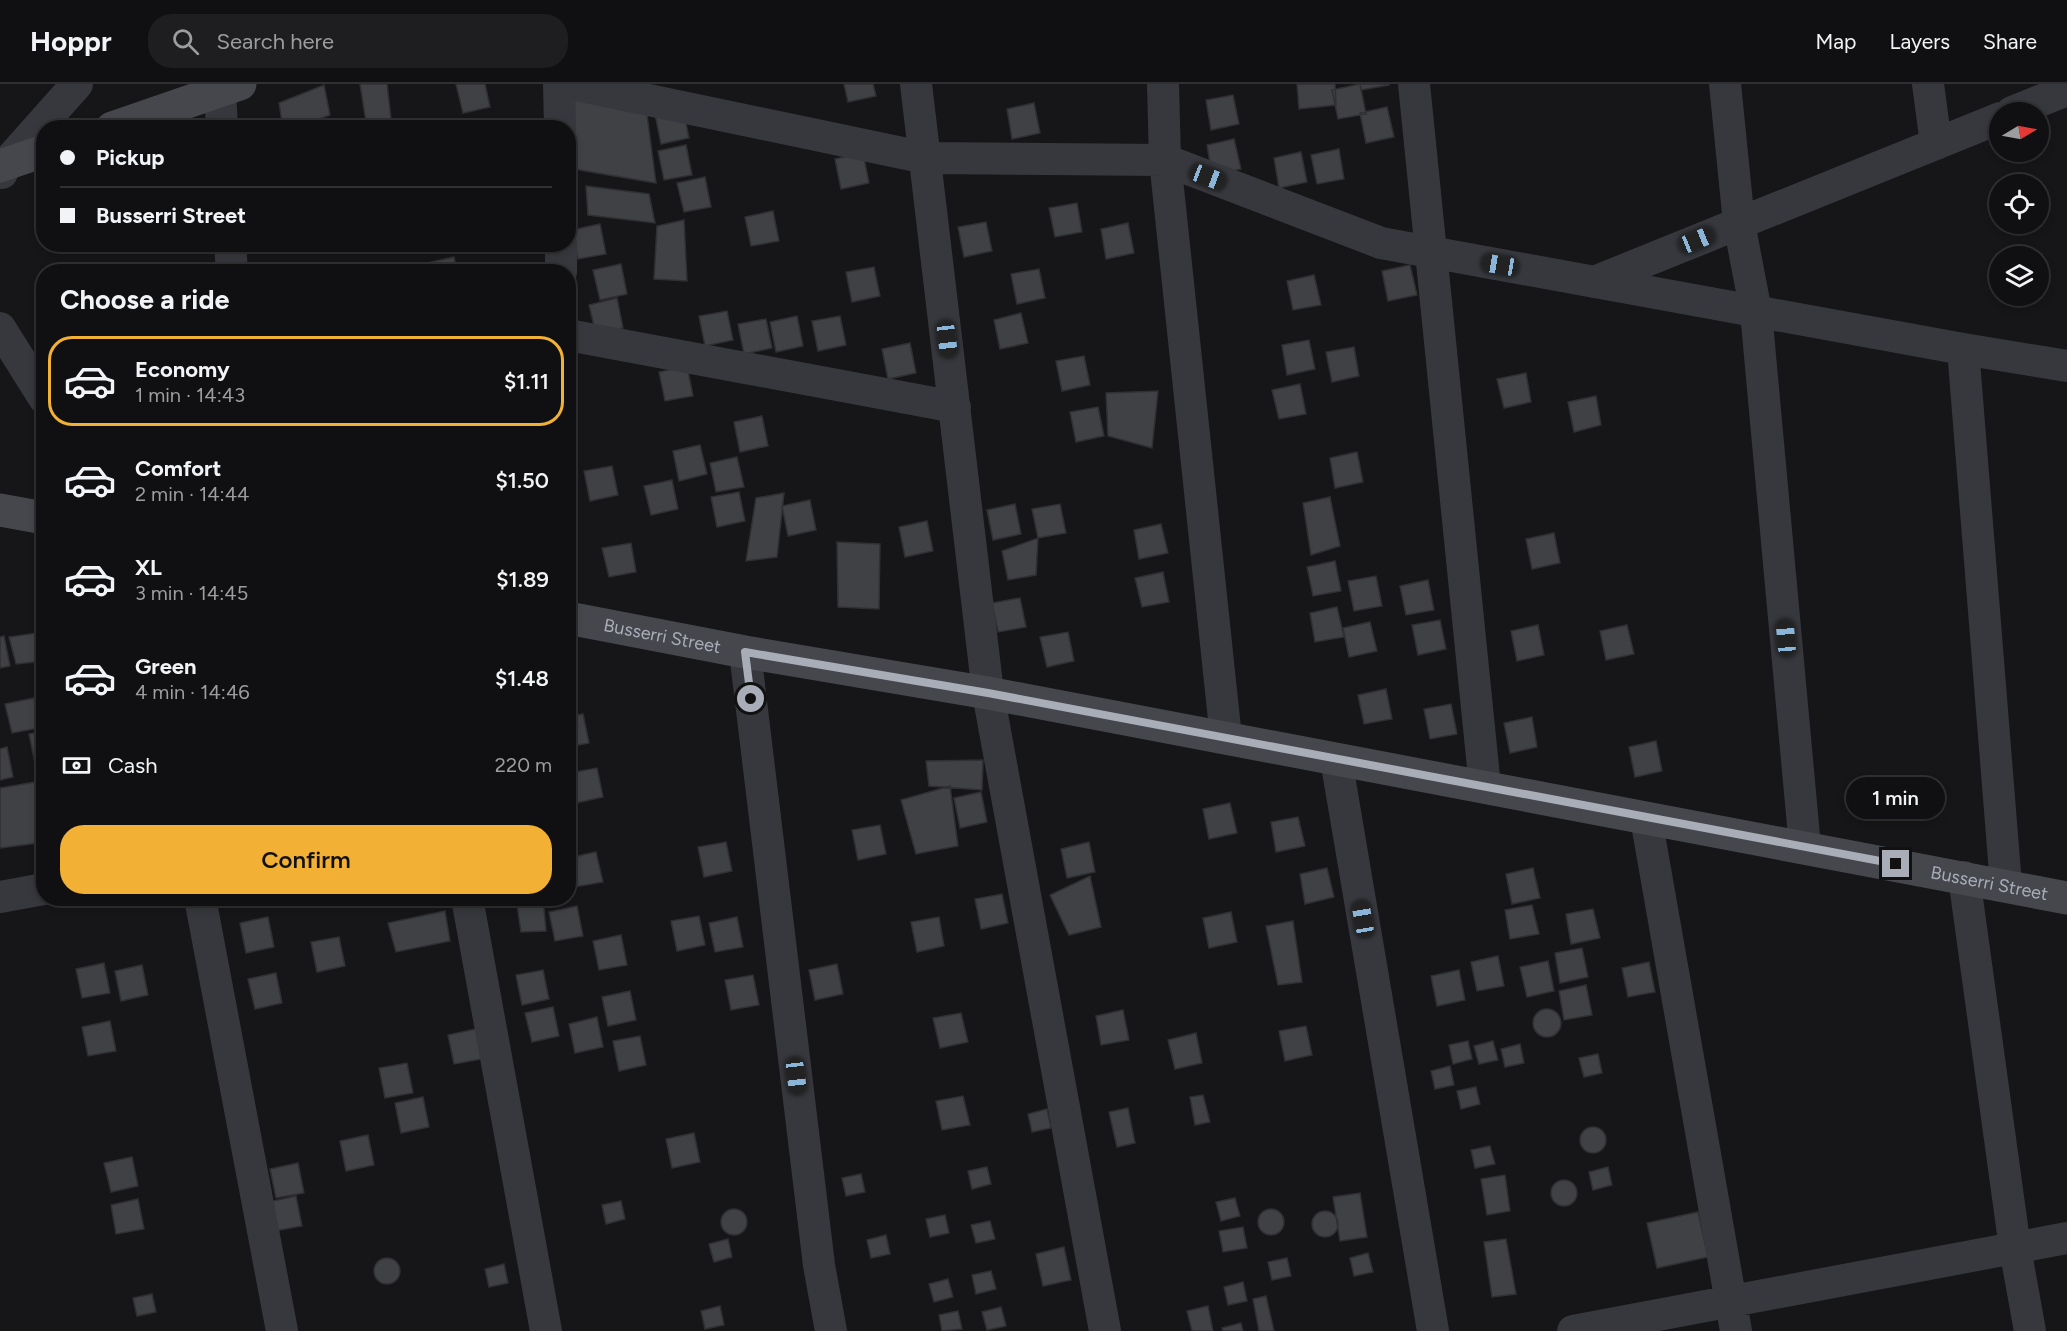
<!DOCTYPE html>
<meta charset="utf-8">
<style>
:root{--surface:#101012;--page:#1e1e20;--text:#f1f3f6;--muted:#9c9d9f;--line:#303032;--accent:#f2b134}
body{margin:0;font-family:Figtree,sans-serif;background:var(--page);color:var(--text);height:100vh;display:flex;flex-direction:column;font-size:22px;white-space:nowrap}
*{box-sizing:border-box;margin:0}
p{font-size:20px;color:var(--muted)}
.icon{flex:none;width:33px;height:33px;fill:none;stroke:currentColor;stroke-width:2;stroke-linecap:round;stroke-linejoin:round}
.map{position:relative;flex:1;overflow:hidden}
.panel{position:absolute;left:36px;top:180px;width:540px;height:642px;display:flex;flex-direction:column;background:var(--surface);border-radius:24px;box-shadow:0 3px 9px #0003,0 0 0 2px var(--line)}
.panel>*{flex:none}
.top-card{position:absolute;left:36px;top:36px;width:540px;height:132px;border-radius:24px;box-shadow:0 3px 9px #0003,0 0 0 2px var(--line);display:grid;align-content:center;height:132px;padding:0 24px;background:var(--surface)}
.needle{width:39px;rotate:80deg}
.controls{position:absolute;left:1989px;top:18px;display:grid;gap:12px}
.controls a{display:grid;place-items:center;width:60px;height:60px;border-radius:50%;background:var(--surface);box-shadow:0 3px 9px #0003,0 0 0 2px var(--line);font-size:30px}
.end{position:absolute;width:27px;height:27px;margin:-14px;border:8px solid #a8adb8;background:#111;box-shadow:0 0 0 3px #111}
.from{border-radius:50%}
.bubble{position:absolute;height:42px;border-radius:21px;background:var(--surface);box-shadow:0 3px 9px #0003,0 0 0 2px var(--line);font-size:20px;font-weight:600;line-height:42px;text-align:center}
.car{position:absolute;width:18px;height:36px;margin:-18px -9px;border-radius:8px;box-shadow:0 0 4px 2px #0007;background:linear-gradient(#222 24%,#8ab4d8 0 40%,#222 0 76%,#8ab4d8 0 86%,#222 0)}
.top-card b{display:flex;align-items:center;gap:21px;height:57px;font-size:22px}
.top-card b+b{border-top:2px solid var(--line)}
.top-card i{width:15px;height:15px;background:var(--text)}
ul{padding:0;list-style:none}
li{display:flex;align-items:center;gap:18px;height:90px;margin:0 12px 9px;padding:0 12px;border:3px solid transparent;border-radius:24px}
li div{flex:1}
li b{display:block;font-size:22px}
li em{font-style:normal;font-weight:600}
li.active{border-color:var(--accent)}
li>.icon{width:54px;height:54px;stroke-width:1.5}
h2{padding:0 24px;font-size:27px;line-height:72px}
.pay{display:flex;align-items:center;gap:15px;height:66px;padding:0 24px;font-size:22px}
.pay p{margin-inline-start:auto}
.cta{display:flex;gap:12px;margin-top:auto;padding:12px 24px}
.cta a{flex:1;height:69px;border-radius:24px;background:var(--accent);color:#111;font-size:24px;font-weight:600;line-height:69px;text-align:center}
header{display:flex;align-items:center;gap:36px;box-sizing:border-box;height:84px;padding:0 30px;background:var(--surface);border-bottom:2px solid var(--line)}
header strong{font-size:28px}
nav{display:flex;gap:33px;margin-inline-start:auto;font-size:21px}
.search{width:420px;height:54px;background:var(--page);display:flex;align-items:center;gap:15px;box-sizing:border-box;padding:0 21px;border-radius:24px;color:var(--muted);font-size:22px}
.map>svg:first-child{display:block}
.building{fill:#404145;stroke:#303034;stroke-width:1.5}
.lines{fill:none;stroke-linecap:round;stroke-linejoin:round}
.street{stroke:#37383d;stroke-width:32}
.secondary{stroke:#45474d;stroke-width:33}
.route{stroke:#a8adb8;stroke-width:8}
.labels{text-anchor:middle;stroke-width:4.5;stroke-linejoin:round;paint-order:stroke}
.street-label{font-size:18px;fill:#a8adb8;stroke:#111113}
</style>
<header>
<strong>Hoppr</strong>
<div class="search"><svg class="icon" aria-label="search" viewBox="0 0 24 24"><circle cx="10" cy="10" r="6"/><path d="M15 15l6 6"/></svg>Search here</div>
<nav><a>Map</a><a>Layers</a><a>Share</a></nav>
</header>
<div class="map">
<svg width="2067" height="1247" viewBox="0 0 2067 1247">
<rect width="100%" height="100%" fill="#161618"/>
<path class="building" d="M 360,0 L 387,0 L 392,44 L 367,44 Z
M 456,0 L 485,0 L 490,23 L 463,29 Z
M 844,0 L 873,0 L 876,12 L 848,18 Z
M 1297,0 L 1335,0 L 1336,21 L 1299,25 Z
M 1360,0 L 1389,0 L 1389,1 L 1361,6 Z
M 1360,0 L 1366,30 L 1338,35 L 1332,6 Z
M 324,1 L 330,31 L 293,44 L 283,44 L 279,19 Z
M 573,8 L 646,23 L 656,99 L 574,85 Z
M 1233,11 L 1239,40 L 1211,46 L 1206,16 Z
M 1034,19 L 1040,49 L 1012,55 L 1007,25 Z
M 1387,23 L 1394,53 L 1366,59 L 1360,29 Z
M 683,25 L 689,54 L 661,60 L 655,30 Z
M 1234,55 L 1241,85 L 1212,91 L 1207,61 Z
M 686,61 L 692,91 L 664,96 L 658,67 Z
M 1339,65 L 1344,95 L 1317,100 L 1311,71 Z
M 1301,68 L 1307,98 L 1279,104 L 1274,74 Z
M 863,69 L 869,99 L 841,105 L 835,75 Z
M 705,93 L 711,123 L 684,128 L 677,99 Z
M 586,102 L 649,110 L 655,139 L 588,131 Z
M 1077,119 L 1082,148 L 1055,153 L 1049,124 Z
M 773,127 L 779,157 L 751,162 L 745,133 Z
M 684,136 L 687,197 L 654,195 L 657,142 Z
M 986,138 L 992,167 L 964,173 L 958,143 Z
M 1128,139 L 1134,169 L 1106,175 L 1101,145 Z
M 600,140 L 606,170 L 578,175 L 572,146 Z
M 454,173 L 457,188 L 429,188 L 427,179 Z
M 528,179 L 530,188 L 501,188 L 501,185 Z
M 621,180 L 627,210 L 600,216 L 593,186 Z
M 1410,181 L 1417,211 L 1388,217 L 1382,187 Z
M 874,183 L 880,212 L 852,218 L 846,188 Z
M 1039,185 L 1045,214 L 1017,220 L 1011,190 Z
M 1314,191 L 1321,221 L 1293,226 L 1287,197 Z
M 617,214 L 623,244 L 596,250 L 589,221 Z
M 727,227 L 733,256 L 705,262 L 699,232 Z
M 1021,229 L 1028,259 L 1000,265 L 994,236 Z
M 797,232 L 803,262 L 776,268 L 770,238 Z
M 840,232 L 846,261 L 818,267 L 812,237 Z
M 766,235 L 772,264 L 744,270 L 738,240 Z
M 1309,256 L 1315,285 L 1287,291 L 1282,261 Z
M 910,259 L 916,289 L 888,295 L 882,265 Z
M 1354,263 L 1359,292 L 1332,298 L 1326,268 Z
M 1084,272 L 1090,301 L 1062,307 L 1056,277 Z
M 687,282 L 693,312 L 665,317 L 659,288 Z
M 1526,289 L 1531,318 L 1504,324 L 1497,295 Z
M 1300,300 L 1306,330 L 1279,335 L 1272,306 Z
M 1158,307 L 1152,364 L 1108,352 L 1106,309 Z
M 1596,312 L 1601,341 L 1574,348 L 1568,318 Z
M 1098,323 L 1104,352 L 1076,358 L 1070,328 Z
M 762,332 L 768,362 L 740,368 L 734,338 Z
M 700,361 L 707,390 L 679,397 L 673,367 Z
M 1357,368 L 1363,398 L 1335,404 L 1330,374 Z
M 737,373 L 744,403 L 716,408 L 710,379 Z
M 612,382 L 618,411 L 590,417 L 584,387 Z
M 672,396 L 678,425 L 651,431 L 644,402 Z
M 739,408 L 745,437 L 717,443 L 711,413 Z
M 784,409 L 777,473 L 746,477 L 756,414 Z
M 1330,413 L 1340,462 L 1311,471 L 1303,419 Z
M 810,416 L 816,446 L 788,452 L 782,422 Z
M 1015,420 L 1021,450 L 993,456 L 987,426 Z
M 1060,420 L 1066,449 L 1038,454 L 1032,425 Z
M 927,437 L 933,467 L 905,473 L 899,443 Z
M 1161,440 L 1168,469 L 1139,475 L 1134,446 Z
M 1554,449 L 1560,479 L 1532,485 L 1526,455 Z
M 1038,454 L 1036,491 L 1008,496 L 1002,467 Z
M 837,458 L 880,460 L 879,525 L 838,523 Z
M 631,459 L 636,488 L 609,493 L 602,464 Z
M 1335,477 L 1341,507 L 1313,512 L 1307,483 Z
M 1163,488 L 1169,518 L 1142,523 L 1135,494 Z
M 1376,492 L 1382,522 L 1354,527 L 1348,497 Z
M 1428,496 L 1434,526 L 1406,531 L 1400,502 Z
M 1020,514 L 1026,543 L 998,548 L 992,519 Z
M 1337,523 L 1344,553 L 1315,558 L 1310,529 Z
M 1440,536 L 1446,565 L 1418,571 L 1412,541 Z
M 1370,538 L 1377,567 L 1349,573 L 1343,544 Z
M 1538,541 L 1544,571 L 1517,577 L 1511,547 Z
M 1627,541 L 1634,570 L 1606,576 L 1600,547 Z
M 44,548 L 44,577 L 16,580 L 9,553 Z
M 1068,548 L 1074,577 L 1047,583 L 1040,553 Z
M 4,552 L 10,582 L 0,584 L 0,553 Z
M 1386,605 L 1392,635 L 1364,640 L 1358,611 Z
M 34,614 L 39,644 L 12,649 L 5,620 Z
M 1451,620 L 1457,650 L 1430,655 L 1424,625 Z
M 583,630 L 589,659 L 568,663 L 568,633 Z
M 1532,633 L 1537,663 L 1510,669 L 1504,639 Z
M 44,647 L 44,677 L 35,679 L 29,650 Z
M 1656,657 L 1662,687 L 1635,693 L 1629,663 Z
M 7,663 L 13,693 L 0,696 L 0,665 Z
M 983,676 L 982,706 L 929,702 L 926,677 Z
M 597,684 L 603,713 L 576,719 L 569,689 Z
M 36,698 L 38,759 L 0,764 L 0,704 Z
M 950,702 L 958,762 L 916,770 L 901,716 Z
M 981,708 L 987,738 L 960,744 L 954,714 Z
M 1230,719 L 1237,749 L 1209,755 L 1203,725 Z
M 1298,733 L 1305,762 L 1276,768 L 1271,738 Z
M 880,741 L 886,770 L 858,776 L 852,746 Z
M 726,758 L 732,787 L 704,793 L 698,763 Z
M 1089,758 L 1095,788 L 1067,794 L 1061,765 Z
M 596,768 L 603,798 L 575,803 L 568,774 Z
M 1327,784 L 1334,813 L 1305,820 L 1300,790 Z
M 1533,784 L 1540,814 L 1512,820 L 1506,790 Z
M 1090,792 L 1101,843 L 1069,851 L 1050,811 Z
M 1002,810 L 1008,839 L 981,845 L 975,815 Z
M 516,814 L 543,814 L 546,847 L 521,848 Z
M 1532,821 L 1539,850 L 1510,855 L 1505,826 Z
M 577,822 L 583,852 L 555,857 L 549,828 Z
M 1593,825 L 1600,854 L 1571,860 L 1566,830 Z
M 445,827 L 450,857 L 396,868 L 388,839 Z
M 1231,828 L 1237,858 L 1209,864 L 1203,834 Z
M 699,832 L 705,861 L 677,867 L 671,837 Z
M 268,833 L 274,863 L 246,869 L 240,839 Z
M 737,833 L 743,863 L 715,868 L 709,839 Z
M 939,833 L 944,862 L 917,868 L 911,838 Z
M 1293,837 L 1302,898 L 1278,901 L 1266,842 Z
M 621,851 L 627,881 L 599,886 L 593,857 Z
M 339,853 L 345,882 L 317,888 L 311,858 Z
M 1582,864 L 1588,893 L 1560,899 L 1555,869 Z
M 1498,872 L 1504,902 L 1477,907 L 1471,878 Z
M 1548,877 L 1554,907 L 1527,913 L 1520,883 Z
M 1649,878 L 1655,908 L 1628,913 L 1622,884 Z
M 104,879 L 110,909 L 82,914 L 76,885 Z
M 837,880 L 843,910 L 815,916 L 809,886 Z
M 142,881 L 148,911 L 121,917 L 115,887 Z
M 543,886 L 549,915 L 522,921 L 516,891 Z
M 1459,886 L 1465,916 L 1437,922 L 1431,892 Z
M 276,889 L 282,919 L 255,925 L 248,895 Z
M 753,891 L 759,921 L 731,926 L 725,896 Z
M 1586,901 L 1592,931 L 1564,936 L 1559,907 Z
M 630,907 L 636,936 L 608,942 L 602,913 Z
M 553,923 L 559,952 L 532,958 L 525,929 Z
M1533 939a14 14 0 1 1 28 0a14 14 0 1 1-28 0Z
M 1123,926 L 1129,956 L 1101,961 L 1096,932 Z
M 961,929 L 968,958 L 940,964 L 933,934 Z
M 597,933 L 603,963 L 575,969 L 569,940 Z
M 110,937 L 116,967 L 88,972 L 82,943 Z
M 1306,942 L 1312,971 L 1285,977 L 1279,947 Z
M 476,945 L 482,975 L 454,980 L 448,951 Z
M 1196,949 L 1202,979 L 1175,985 L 1168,956 Z
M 640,952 L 646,981 L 619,987 L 613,957 Z
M 1468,957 L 1472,975 L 1453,980 L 1449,961 Z
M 1493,957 L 1498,976 L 1479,980 L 1474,962 Z
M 1520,960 L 1524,979 L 1505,983 L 1501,965 Z
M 1598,970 L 1602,989 L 1584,993 L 1579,974 Z
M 407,979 L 413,1009 L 385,1014 L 379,984 Z
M 1450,982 L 1454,1001 L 1435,1005 L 1431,987 Z
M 1476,1003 L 1480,1020 L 1461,1025 L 1457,1007 Z
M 1203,1011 L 1210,1038 L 1195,1041 L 1190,1013 Z
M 963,1012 L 970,1041 L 942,1046 L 936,1017 Z
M 423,1013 L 429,1043 L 401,1049 L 395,1019 Z
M 1128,1024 L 1135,1059 L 1117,1063 L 1109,1028 Z
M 1047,1025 L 1051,1044 L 1032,1048 L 1028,1030 Z
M1580 1056a13 13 0 1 1 26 0a13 13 0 1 1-26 0Z
M 694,1049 L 700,1078 L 672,1084 L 666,1055 Z
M 368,1051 L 374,1081 L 346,1087 L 340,1057 Z
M 1490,1062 L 1495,1080 L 1475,1084 L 1471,1066 Z
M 132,1073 L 138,1102 L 111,1108 L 104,1079 Z
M 298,1079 L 304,1109 L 276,1114 L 270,1085 Z
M 987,1083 L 991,1100 L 972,1105 L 968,1087 Z
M 1608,1083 L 1612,1101 L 1593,1106 L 1589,1088 Z
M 861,1090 L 865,1108 L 846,1112 L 842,1094 Z
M 1505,1091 L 1510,1127 L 1487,1131 L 1481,1095 Z
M1551 1109a13 13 0 1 1 26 0a13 13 0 1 1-26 0Z
M 1360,1109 L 1367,1153 L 1340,1157 L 1333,1113 Z
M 296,1112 L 302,1142 L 275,1147 L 269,1118 Z
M 1235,1114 L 1240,1132 L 1221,1137 L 1216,1118 Z
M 138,1115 L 144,1145 L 116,1150 L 111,1121 Z
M 621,1117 L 625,1135 L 606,1140 L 602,1121 Z
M1258 1138a13 13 0 1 1 26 0a13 13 0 1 1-26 0Z
M721 1138a13 13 0 1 1 26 0a13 13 0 1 1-26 0Z
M1312 1140a13 13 0 1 1 26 0a13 13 0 1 1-26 0Z
M 1698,1128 L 1708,1173 L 1657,1184 L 1647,1139 Z
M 945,1131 L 949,1149 L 930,1153 L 926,1135 Z
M 990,1137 L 995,1155 L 976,1159 L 971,1141 Z
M 1243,1143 L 1247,1164 L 1223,1168 L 1219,1147 Z
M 886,1151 L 890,1170 L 871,1174 L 867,1156 Z
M 728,1155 L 732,1173 L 714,1178 L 709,1160 Z
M 1506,1155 L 1516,1210 L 1492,1213 L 1484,1158 Z
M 1064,1163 L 1071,1196 L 1043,1202 L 1036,1170 Z
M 1368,1169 L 1373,1188 L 1354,1192 L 1350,1174 Z
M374 1187a13 13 0 1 1 26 0a13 13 0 1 1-26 0Z
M 1287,1174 L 1291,1192 L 1272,1196 L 1268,1178 Z
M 504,1180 L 508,1199 L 489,1203 L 485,1185 Z
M 991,1187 L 996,1205 L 976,1210 L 972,1191 Z
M 948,1195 L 953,1213 L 934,1218 L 929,1200 Z
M 1243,1198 L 1247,1217 L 1228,1221 L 1224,1203 Z
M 152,1210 L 156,1228 L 137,1232 L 133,1214 Z
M 1266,1212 L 1274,1247 L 1259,1247 L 1253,1215 Z
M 720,1222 L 724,1241 L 705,1245 L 701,1227 Z
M 1208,1222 L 1213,1247 L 1192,1247 L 1187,1227 Z
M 1001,1223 L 1006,1242 L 987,1246 L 982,1228 Z
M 958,1227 L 962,1245 L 942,1247 L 939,1231 Z
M 1241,1239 L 1243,1247 L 1223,1247 L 1222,1244 Z"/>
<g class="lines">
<path class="street" d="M 213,0 L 220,7 L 222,44
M 559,0 L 560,44
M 572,0 L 926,74 L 1165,76 L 1381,159 L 1963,265 L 2067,282
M 916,0 L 988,609 L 1105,1247
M 1163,0 L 1165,76 L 1226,654
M 1414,0 L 1485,703
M 1725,0 L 1739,139 L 1756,228 L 1805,763
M 1928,0 L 1936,60
M 2012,28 L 2067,6
M 2,89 L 5,81 L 77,0
M 230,160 L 232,188
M 561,160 L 561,188
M 1594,198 L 2000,34
M 0,244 L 44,314
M 568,251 L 955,323
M 1963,265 L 2006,801
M 745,568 L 819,1181 L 831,1247
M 1336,675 L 1433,1247
M 1646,734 L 1736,1247
M 1964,793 L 2015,1164 L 2030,1247
M 0,813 L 44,805
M 200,814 L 282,1247
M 467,814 L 546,1247
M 1573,1247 L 2067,1154"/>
<g class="secondary">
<path d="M 112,44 L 240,0"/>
<path d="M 0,82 L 44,67"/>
<path d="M 0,426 L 44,434"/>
<path id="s1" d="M 568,534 L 745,568 L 988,609 L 2067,814"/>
</g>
</g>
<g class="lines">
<path class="route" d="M 751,615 L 745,568 L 988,609 L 1896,780"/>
</g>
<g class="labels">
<g class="street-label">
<text dy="6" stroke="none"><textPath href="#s1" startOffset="96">Busserri Street</textPath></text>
<text dy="6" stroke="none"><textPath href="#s1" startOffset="1446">Busserri Street</textPath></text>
</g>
</g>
</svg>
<div class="controls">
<a><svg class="needle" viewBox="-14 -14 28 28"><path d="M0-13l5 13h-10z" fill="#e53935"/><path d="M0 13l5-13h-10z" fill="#9c9d9f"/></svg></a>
<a><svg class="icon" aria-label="locate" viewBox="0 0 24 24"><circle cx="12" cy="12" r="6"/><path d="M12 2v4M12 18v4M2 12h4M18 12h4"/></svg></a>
<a><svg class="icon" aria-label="layers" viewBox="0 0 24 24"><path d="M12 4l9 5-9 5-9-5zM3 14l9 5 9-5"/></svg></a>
</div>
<i class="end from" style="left:751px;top:615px"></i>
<i class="end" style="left:1896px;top:780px"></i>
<div class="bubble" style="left:1846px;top:693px;width:99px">1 min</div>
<i class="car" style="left:1208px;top:93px;rotate:111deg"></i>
<i class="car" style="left:1697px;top:156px;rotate:68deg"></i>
<i class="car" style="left:1500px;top:181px;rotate:280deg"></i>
<i class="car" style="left:947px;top:255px;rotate:173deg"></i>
<i class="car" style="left:1786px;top:554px;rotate:355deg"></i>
<i class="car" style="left:1363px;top:835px;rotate:350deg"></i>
<i class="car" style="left:796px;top:992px;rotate:173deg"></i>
<div class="top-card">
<b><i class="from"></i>Pickup</b>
<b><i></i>Busserri Street</b>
</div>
<section class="panel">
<h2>Choose a ride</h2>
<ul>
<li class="active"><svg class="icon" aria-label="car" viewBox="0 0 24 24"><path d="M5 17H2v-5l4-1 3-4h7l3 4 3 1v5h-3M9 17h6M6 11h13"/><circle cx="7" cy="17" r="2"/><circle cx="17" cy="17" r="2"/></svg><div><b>Economy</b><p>1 min · 14:43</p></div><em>$1.11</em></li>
<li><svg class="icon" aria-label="car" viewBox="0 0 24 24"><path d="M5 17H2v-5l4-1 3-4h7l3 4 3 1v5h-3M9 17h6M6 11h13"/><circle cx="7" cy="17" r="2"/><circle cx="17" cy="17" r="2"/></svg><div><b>Comfort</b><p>2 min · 14:44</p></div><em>$1.50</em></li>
<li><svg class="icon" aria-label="car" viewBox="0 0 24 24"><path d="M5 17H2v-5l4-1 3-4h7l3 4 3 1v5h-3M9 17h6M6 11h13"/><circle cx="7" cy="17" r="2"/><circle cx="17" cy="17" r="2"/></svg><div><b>XL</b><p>3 min · 14:45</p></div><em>$1.89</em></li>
<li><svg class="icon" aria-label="car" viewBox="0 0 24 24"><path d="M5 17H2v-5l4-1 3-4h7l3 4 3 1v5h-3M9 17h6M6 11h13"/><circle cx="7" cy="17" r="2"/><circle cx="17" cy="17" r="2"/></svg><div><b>Green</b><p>4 min · 14:46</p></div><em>$1.48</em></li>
</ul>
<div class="pay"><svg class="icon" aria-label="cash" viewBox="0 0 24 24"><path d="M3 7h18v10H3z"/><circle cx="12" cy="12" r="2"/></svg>Cash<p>220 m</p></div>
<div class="cta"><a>Confirm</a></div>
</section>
</div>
